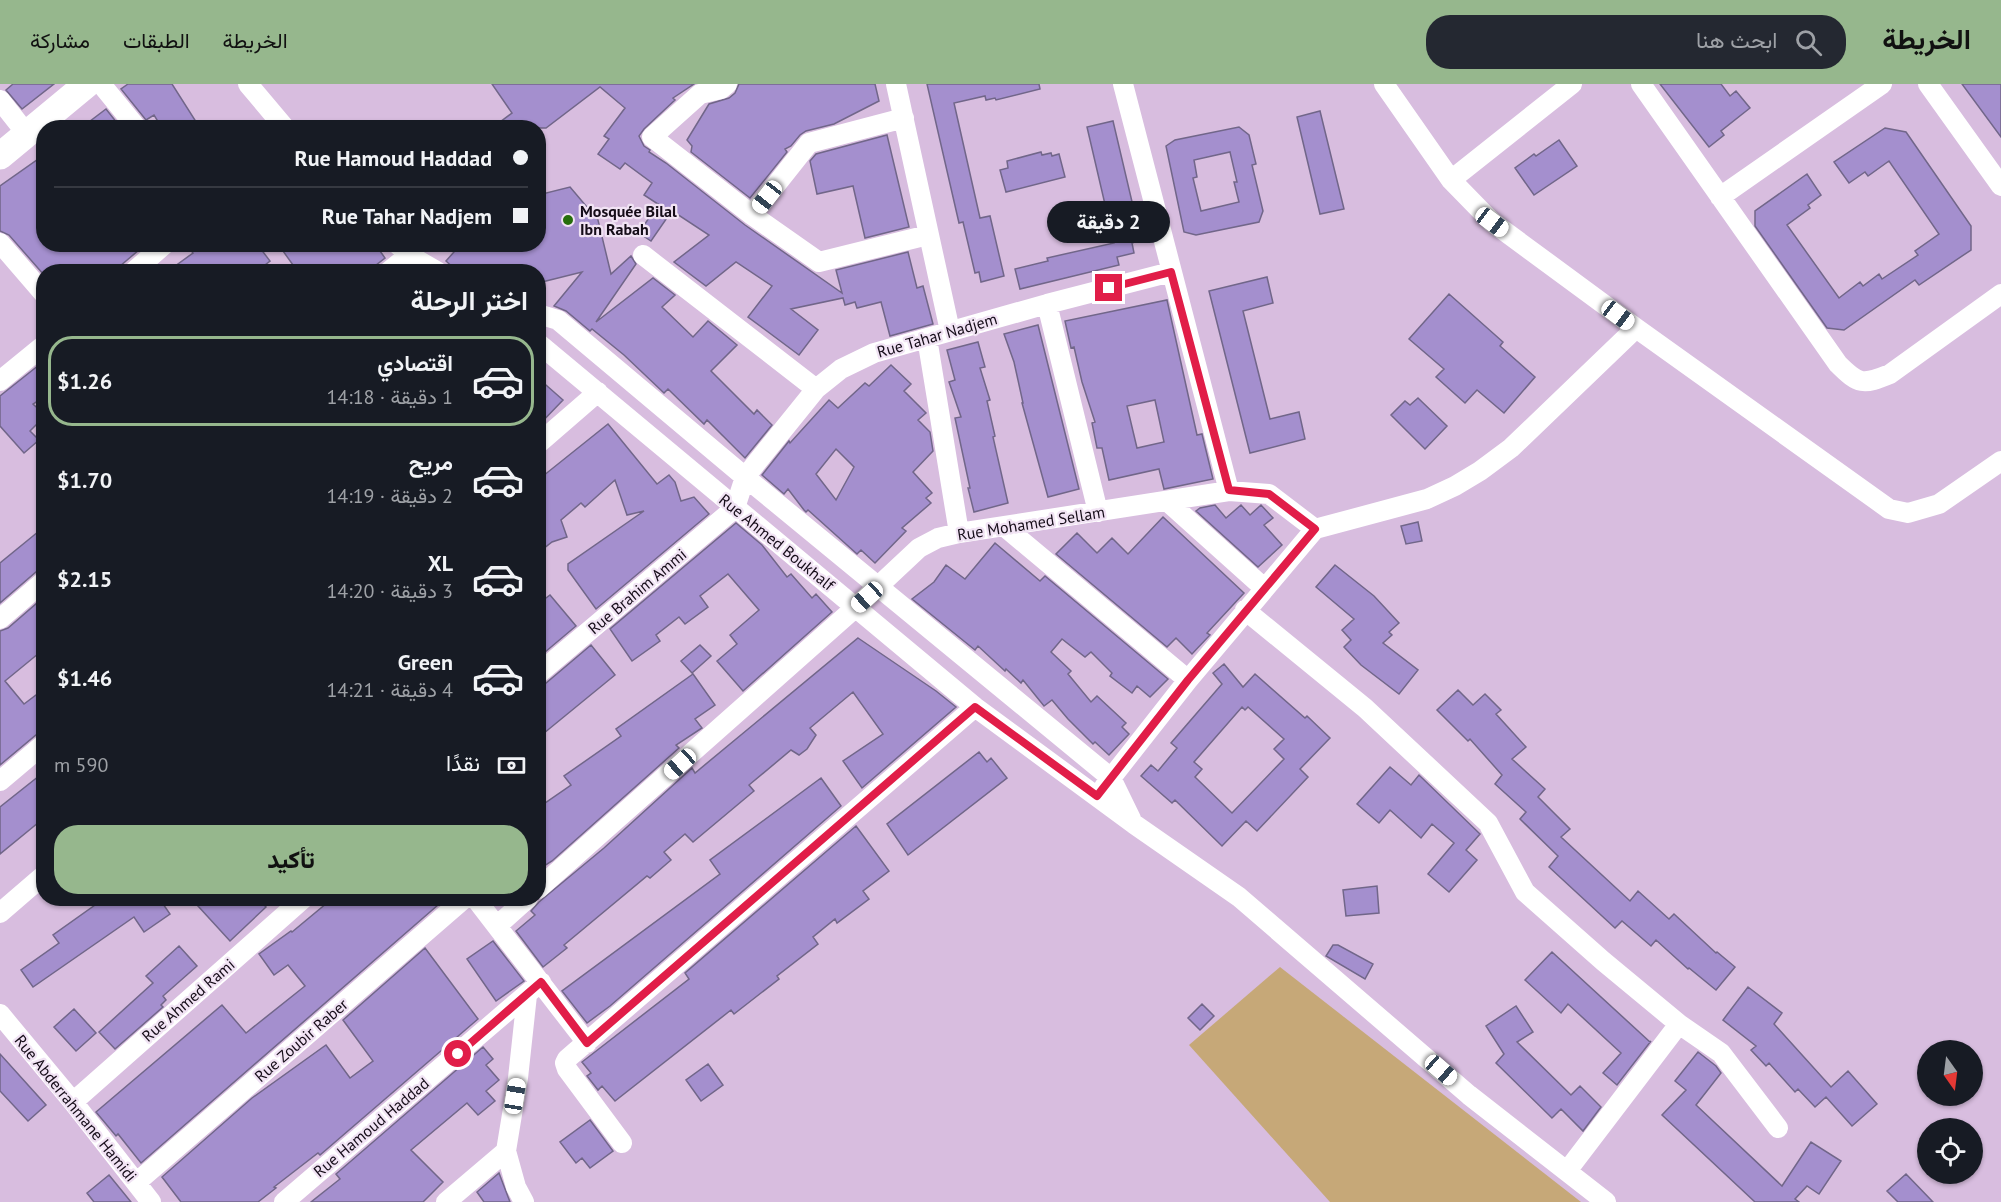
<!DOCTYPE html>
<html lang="ar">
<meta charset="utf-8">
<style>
:root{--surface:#171b24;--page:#242831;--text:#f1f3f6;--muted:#9ea1a6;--line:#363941;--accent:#96b78d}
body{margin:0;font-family:"PT Sans",Vazirmatn,sans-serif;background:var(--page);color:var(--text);direction:rtl;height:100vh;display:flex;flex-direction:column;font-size:22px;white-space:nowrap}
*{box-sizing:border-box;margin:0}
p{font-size:20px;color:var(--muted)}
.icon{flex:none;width:33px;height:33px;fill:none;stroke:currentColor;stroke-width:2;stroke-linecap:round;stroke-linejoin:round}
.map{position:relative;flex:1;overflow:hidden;direction:ltr}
.side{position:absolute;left:36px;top:180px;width:510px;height:642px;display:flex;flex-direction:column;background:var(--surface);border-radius:24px;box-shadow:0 2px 4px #0004;direction:rtl}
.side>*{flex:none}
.guide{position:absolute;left:36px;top:36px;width:510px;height:132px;border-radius:24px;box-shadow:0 2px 4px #0004;direction:rtl;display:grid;align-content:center;height:132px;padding:0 18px;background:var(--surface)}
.needle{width:39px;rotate:166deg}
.controls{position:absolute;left:1917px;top:956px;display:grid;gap:12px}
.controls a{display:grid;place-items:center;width:66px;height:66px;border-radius:50%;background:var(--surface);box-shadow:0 2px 4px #0004;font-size:30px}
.end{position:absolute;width:27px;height:27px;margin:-14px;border:8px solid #e11d48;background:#fff;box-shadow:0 0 0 3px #fff}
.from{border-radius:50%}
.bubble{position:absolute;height:42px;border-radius:21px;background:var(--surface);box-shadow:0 2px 4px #0004;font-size:20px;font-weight:800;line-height:42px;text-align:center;direction:rtl}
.car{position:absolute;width:18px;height:36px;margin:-18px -9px;border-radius:8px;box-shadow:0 0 4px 2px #0007;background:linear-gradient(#fff 24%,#345 0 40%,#fff 0 76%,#345 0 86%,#fff 0)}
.guide b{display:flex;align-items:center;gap:21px;height:57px;font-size:22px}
.guide b+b{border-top:2px solid var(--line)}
.guide i{width:15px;height:15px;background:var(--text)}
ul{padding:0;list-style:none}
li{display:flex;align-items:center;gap:18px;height:90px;margin:0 12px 9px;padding:0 6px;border:3px solid transparent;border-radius:24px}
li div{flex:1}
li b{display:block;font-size:22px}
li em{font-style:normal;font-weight:800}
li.current{border-color:var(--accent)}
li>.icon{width:54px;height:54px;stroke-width:1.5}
h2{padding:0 18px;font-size:27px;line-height:72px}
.pay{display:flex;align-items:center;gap:15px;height:66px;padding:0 18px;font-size:22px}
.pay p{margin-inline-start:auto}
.button{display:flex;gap:12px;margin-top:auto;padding:12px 18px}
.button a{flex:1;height:69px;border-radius:24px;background:var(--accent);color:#111;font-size:24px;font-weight:800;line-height:69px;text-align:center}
header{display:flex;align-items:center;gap:36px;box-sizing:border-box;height:84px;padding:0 30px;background:var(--accent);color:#111}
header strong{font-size:28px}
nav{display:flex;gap:33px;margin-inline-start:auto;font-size:21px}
.search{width:420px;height:54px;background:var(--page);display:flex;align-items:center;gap:15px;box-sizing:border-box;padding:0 21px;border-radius:24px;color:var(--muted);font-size:22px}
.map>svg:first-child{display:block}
.green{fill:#c6a878}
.building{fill:#a48fce;stroke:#716689;stroke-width:1.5;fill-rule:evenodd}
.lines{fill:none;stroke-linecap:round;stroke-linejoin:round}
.minor{stroke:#fff;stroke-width:20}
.secondary{stroke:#fff;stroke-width:27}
.route{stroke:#e11d48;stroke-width:8}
.poi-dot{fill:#266e0c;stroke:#f1e3f4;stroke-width:2}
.labels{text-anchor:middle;stroke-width:4.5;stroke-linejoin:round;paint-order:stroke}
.poi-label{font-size:16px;font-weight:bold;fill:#150c18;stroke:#f1e3f4;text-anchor:start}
.street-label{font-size:16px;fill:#150c18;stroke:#f1e3f4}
</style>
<header>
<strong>الخريطة</strong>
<div class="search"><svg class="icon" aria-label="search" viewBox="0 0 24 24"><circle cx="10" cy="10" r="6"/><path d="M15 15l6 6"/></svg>ابحث هنا</div>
<nav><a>الخريطة</a><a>الطبقات</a><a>مشاركة</a></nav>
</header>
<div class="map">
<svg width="2001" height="1118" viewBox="0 0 2001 1118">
<rect width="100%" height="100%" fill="#d8bddf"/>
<path class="green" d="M 1280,883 L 1581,1118 L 1330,1118 L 1189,961 Z"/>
<path class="building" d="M 13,0 L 54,0 L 22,25 L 6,6 Z
M 128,0 L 172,0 L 200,44 L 162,44 L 154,31 L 146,36 L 121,5 Z
M 492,0 L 694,0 L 673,14 L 675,16 L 644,45 L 639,52 L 644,62 L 650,66 L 649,68 L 666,79 L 745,141 L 842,209 L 836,186 L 908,168 L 917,204 L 923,202 L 933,240 L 890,252 L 881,218 L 857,224 L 855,218 L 845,221 L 843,214 L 791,225 L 818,246 L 799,271 L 748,233 L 772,202 L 736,178 L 706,202 L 674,178 L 709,151 L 674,128 L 671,128 L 651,157 L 639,149 L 658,120 L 644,111 L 652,99 L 625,79 L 620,85 L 598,70 L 609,55 L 604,52 L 625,24 L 600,3 L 546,44 L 492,44 L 512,29 Z
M 739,0 L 875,0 L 879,17 L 834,40 L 806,47 L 800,51 L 791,62 L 785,65 L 787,68 L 750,114 L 691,68 L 692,62 L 687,56 L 709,20 L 729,14 L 735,9 Z
M 927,0 L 1039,0 L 1040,5 L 996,16 L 995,14 L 986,16 L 985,12 L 954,19 L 980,134 L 990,132 L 1004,192 L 981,198 L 979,188 L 975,189 L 963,138 L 959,139 Z
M 1660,0 L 1721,0 L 1730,12 L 1736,7 L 1750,24 L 1721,47 L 1724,51 L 1709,63 Z
M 1962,0 L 2001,0 L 2001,53 Z
M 106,25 L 121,44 L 81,44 Z
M 1320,27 L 1344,125 L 1320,130 L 1297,33 Z
M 1113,37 L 1141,156 L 1132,159 L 1134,169 L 1117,173 L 1119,181 L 1020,205 L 1015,185 L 1048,177 L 1047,174 L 1114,159 L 1087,43 Z
M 1239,43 L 1249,51 L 1256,80 L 1252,81 L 1263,127 L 1259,138 L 1196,151 L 1184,148 L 1166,62 L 1175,56 ZM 1230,68 L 1237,98 L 1234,98 L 1239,118 L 1201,127 L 1193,94 L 1197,93 L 1194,76 Z
M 1885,44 L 1906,48 L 1971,142 L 1971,166 L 1919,201 L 1915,196 L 1844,246 L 1827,244 L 1755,142 L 1755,127 L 1807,90 L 1821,111 L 1808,121 L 1810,124 L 1787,141 L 1839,214 L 1860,198 L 1863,202 L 1879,190 L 1882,195 L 1918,171 L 1915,167 L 1939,150 L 1889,77 L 1868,92 L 1865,88 L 1849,99 L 1834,78 Z
M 887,51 L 909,143 L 865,154 L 853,102 L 817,110 L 810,77 L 816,70 Z
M 1559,56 L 1577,82 L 1534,111 L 1515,84 L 1534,70 L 1536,72 Z
M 1041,68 L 1042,71 L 1051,69 L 1052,72 L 1059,70 L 1065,93 L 1006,108 L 1000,86 L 1008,84 L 1007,77 Z
M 44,71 L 44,160 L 146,160 L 113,188 L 44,188 L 44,191 L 9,151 L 0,147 L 0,102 Z
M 570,103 L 598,136 L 611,190 L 631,172 L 636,180 L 596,238 L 653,194 L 675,211 L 662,223 L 693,253 L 708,237 L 737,261 L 711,287 L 754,330 L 757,326 L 772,341 L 745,374 L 707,336 L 704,340 L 668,305 L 664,309 L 624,271 L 592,245 L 590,247 L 566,227 L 554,222 L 582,188 L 538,199 L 538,188 L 458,188 L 446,177 L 461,160 L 538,160 L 538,111 Z
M 186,160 L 257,160 L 270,177 L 256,188 L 167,188 L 193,169 Z
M 278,160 L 375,160 L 385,174 L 367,188 L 298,188 Z
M 1267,193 L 1273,219 L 1243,227 L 1270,335 L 1299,328 L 1305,355 L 1250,369 L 1209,207 Z
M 1449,210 L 1503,258 L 1500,262 L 1535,293 L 1504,329 L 1477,306 L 1465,319 L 1436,293 L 1444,285 L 1409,255 Z
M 1167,216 L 1197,351 L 1202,350 L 1213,395 L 1164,405 L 1159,385 L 1109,396 L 1102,364 L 1097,364 L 1092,339 L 1095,338 L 1082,298 L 1074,263 L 1071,264 L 1065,237 ZM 1155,316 L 1164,358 L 1137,364 L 1127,322 Z
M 1038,241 L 1079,405 L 1048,413 L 1022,319 L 1023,319 L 1014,278 L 1004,250 Z
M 978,258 L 985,283 L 980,284 L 990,316 L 987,317 L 995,352 L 993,353 L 1008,419 L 974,428 L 968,404 L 970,404 L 955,334 L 961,333 L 949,298 L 955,296 L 947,266 Z
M 44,277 L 44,313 L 33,320 L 44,330 L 44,333 L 30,347 L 39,356 L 24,369 L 0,342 L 0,312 Z
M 891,281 L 911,300 L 904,307 L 926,329 L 918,336 L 930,348 L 933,367 L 913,388 L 932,409 L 926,414 L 931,419 L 902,444 L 906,447 L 875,479 L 861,466 L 857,470 L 808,426 L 806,428 L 804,426 L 788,405 L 784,410 L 762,391 L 789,357 L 790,359 L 829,316 L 838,324 L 865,299 L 869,302 ZM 836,365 L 854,383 L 836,416 L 816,390 Z
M 538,294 L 563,316 L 538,342 Z
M 1418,314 L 1447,342 L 1425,365 L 1391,331 L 1405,317 L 1410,321 Z
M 608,340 L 657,400 L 669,391 L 675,398 L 681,417 L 694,413 L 709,430 L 596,525 L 568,486 L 568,480 L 644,427 L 627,431 L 615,396 L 585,423 L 581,419 L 561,436 L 567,453 L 552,458 L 538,469 L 538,396 Z
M 1215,421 L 1226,434 L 1241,421 L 1250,431 L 1261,421 L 1273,434 L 1264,441 L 1282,461 L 1258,483 L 1196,427 L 1200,424 Z
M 1163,433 L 1244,509 L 1207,549 L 1210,551 L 1192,570 L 1176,554 L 1167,563 L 1056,470 L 1077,449 L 1097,469 L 1112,454 L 1128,470 Z
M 1418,438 L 1422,457 L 1406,460 L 1401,442 Z
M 736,439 L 762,461 L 787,493 L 791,490 L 812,514 L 816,510 L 832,528 L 743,607 L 717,577 L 737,560 L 730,551 L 759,526 L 728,490 L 700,512 L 708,523 L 685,540 L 679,533 L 656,551 L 660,557 L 632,577 L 610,545 Z
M 44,443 L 44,485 L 36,488 L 0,519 L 0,479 Z
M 995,459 L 1040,497 L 1045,492 L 1168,595 L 1150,613 L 1137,602 L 1132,609 L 1110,592 L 1112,589 L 1091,568 L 1085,573 L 1062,555 L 1051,568 L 1071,587 L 1068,590 L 1091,618 L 1097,612 L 1126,639 L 1122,643 L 1129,650 L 1109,671 L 1095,658 L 1093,660 L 1068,635 L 1052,616 L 1044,622 L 1023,596 L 1021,599 L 1006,585 L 1005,587 L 978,562 L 975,566 L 912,515 L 934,498 L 946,481 L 965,495 Z
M 1335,481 L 1374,512 L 1399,539 L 1389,548 L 1392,551 L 1383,559 L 1418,586 L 1399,610 L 1361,581 L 1344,563 L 1351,556 L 1342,546 L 1354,535 L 1316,503 Z
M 550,511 L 576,542 L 538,574 L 538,520 Z
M 44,513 L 44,565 L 5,597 L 24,620 L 44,605 L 44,648 L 36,651 L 0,681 L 0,547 L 8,544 Z
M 858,554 L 936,607 L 956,623 L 862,704 L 843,677 L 883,650 L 853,608 L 810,644 L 816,651 L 807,665 L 799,671 L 791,666 L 749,701 L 754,707 L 693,758 L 685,750 L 664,768 L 671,776 L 650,794 L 647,792 L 564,861 L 567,864 L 543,883 L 516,847 L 535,831 L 531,827 L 539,818 L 604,764 L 692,684 L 695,689 Z
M 591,561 L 615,591 L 538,654 L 538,602 L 546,599 Z
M 700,561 L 711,572 L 692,589 L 681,577 Z
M 1224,580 L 1243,603 L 1255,590 L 1305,634 L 1307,632 L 1330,654 L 1300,685 L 1308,693 L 1257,747 L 1246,737 L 1222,762 L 1175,716 L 1172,719 L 1141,692 L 1151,681 L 1158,687 L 1177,664 L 1171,659 L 1222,600 L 1213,589 ZM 1242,623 L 1245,626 L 1248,623 L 1284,655 L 1274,665 L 1284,675 L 1232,729 L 1195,693 L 1202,685 L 1194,678 Z
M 693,590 L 715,621 L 695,635 L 702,644 L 676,661 L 679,664 L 552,777 L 538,786 L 538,724 L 571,701 L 564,692 L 621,652 L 616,645 Z
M 1458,606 L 1473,621 L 1485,610 L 1501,626 L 1496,630 L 1526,663 L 1512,675 L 1545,705 L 1538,713 L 1570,745 L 1561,753 L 1630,817 L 1638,807 L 1669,835 L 1674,830 L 1716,869 L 1717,868 L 1735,883 L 1716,906 L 1689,884 L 1688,885 L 1656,856 L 1651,862 L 1622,837 L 1615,844 L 1549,783 L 1558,772 L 1520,735 L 1526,728 L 1495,700 L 1502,691 L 1470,655 L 1468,657 L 1437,626 Z
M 979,668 L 987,678 L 991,674 L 1007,694 L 908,771 L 887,740 Z
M 1390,683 L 1411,701 L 1419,691 L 1480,750 L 1466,766 L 1477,776 L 1449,808 L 1428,790 L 1454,759 L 1432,740 L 1421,754 L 1390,726 L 1379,739 L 1357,720 Z
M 44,688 L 44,734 L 0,770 L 0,723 Z
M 821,694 L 841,722 L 610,922 L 587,939 L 562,907 L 720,790 L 710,776 Z
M 856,742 L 889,787 L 863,807 L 869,815 L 837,839 L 835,835 L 813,853 L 818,860 L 777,892 L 779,895 L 734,930 L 731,926 L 615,1017 L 602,1002 L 598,1006 L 587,992 L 591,989 L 582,978 L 689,895 L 685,889 Z
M 1377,802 L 1379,829 L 1346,832 L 1343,806 Z
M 105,814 L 159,814 L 170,830 L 144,848 L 134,833 L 33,903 L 21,886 L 59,859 L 53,851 Z
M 206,814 L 258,814 L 266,823 L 230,857 L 198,822 Z
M 333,814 L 446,814 L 141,1079 L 118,1050 L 116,1052 L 96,1028 L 222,921 L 246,949 L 305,902 L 288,881 L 274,891 L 259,870 L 291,847 L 292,848 Z
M 493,857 L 524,897 L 496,917 L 467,875 Z
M 1333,861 L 1338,861 L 1373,880 L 1365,895 L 1326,872 Z
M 179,862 L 197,882 L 163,912 L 166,916 L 161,921 L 163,923 L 115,965 L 99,948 L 153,899 L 146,892 Z
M 425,864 L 478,935 L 320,1071 L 318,1069 L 274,1103 L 276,1104 L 258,1118 L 181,1118 L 162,1093 L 252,1014 L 326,961 L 350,994 L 373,977 L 343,936 Z
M 1552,868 L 1650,958 L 1651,957 L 1617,1001 L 1603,989 L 1621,969 L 1568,920 L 1561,929 L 1525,896 Z
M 1748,903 L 1782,929 L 1774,940 L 1831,1003 L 1848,987 L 1877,1020 L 1852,1042 L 1826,1013 L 1815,1023 L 1798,1005 L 1795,1008 L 1769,979 L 1766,982 L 1751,966 L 1756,962 L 1723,936 Z
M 1202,920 L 1214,932 L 1200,946 L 1188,934 Z
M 1516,922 L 1533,948 L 1517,958 L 1571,1011 L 1580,1002 L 1601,1023 L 1583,1047 L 1561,1025 L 1552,1034 L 1496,979 L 1504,970 L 1486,942 Z
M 74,925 L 96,949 L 76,967 L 54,943 Z
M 483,963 L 493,975 L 486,981 L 499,996 L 486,1007 L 495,1017 L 478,1031 L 467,1019 L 411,1066 L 443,1098 L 423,1118 L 311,1118 L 340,1095 L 336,1090 Z
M 1698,968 L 1716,982 L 1721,989 L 1696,1021 L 1782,1102 L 1811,1058 L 1841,1077 L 1819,1110 L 1807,1102 L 1795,1115 L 1799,1118 L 1755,1118 L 1662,1031 L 1686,1006 L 1675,997 Z
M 0,970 L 46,1021 L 28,1037 L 0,1007 Z
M 708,980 L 723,1001 L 701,1017 L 686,996 Z
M 590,1036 L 613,1067 L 590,1084 L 582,1074 L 576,1079 L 560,1058 Z
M 499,1089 L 510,1118 L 484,1118 L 477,1108 Z
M 1906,1090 L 1933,1118 L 1898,1118 L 1887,1107 Z
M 109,1091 L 131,1118 L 94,1118 L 87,1109 Z"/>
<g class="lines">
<path class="minor" d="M 101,0 L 137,44
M 248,0 L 285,44
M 727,0 L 721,5 L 700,10 L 652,53 L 752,131 L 819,178 L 928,151
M 896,0 L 950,247
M 1123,0 L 1229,407 L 1269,410 L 1315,445
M 1384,0 L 1451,96 L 1492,138 L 1636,244 L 1889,425 L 1908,429 L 1939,420 L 2001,377
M 1641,0 L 1838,280 C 1859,301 1863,301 1890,290 L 2001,210
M 1928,0 L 2001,102
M 0,16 L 26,49
M 1451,96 L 1572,0
M 1720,113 L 1882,0
M 752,131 L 809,59 L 904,34
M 0,159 L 44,210
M 397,160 L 409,171 L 438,188
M 643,171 L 816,305
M 133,188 L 165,160
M 388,188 L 409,171
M 1047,220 L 1098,428
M 538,230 L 558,236 L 745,393 L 1111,694 L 1131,735
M 927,254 L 959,449
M 538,259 L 975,623 L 1134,740 L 1239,813 L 1469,1011 L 1606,1118
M 0,297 L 44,261
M 538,360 L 598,308
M 1167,417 L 1264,504
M 1005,443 L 1188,596
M 1315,445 L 1427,415 L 1455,402 L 1480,387 L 1511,364 L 1636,244
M 1245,526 L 1365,624 L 1488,739 L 1525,808 L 1603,877 L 1679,940 L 1721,969 L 1778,1044
M 0,535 L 44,497
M 538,590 L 735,424 L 745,393 L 816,305 L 841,285 L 874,269 L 1047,220 L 1171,188
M 0,697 L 44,660
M 1104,703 L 1188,596 L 1315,445
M 538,805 L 856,523 L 919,464 L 938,454 L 959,449 L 1229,407
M 475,814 L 587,959
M 0,829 L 44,791
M 498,841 L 528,814
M 0,930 L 73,1018 L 151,1118
M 73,1018 L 304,814
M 622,1059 L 567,985 L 565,979 L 567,975 L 975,623
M 506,1067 L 516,1103 L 524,1118
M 1567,1087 L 1679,940
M 137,1098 L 465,814
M 284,1118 L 541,898
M 446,1118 L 506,1067 L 518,994 L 527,911"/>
<path class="secondary" d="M 0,72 L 87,0"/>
</g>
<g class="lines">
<path class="route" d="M 458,970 L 541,898 L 587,959 L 975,623 L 1097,712 L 1188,596 L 1315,445 L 1269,410 L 1229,406 L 1171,188 L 1109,204"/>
</g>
<circle class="poi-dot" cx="568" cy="136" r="6"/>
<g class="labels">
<g class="poi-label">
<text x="580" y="133">Mosquée Bilal<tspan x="580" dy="18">Ibn Rabah</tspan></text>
</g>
<g class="street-label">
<text transform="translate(937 251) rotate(-16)" y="6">Rue Tahar Nadjem</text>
<text transform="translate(1031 439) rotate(-9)" y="6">Rue Mohamed Sellam</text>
<text transform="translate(777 458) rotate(39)" y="6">Rue Ahmed Boukhalf</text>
<text transform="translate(637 507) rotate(-40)" y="6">Rue Brahim Ammi</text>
<text transform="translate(188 916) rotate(-41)" y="6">Rue Ahmed Rami</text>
<text transform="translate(301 956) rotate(-41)" y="6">Rue Zoubir Raber</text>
<text transform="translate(76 1024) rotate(51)" y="6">Rue Abderrahmane Hamidi</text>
<text transform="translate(371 1043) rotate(-40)" y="6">Rue Hamoud Haddad</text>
</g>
</g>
</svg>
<div class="controls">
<a><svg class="needle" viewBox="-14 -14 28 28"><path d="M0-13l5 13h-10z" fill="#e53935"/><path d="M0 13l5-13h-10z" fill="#9ea1a6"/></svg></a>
<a><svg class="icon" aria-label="locate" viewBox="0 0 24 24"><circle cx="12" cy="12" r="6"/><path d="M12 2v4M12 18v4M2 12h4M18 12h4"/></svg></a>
</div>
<i class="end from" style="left:458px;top:970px"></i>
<i class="end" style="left:1109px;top:204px"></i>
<div class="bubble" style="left:1047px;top:117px;width:123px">2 دقيقة</div>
<i class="car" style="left:767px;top:113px;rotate:218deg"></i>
<i class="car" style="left:1492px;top:138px;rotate:127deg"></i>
<i class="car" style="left:1618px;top:231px;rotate:127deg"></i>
<i class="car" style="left:867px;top:513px;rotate:228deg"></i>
<i class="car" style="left:680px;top:680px;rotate:228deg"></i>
<i class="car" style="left:1441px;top:986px;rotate:131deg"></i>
<i class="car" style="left:515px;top:1012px;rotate:9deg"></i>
<div class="guide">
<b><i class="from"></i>Rue Hamoud Haddad</b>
<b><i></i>Rue Tahar Nadjem</b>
</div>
<section class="side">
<h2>اختر الرحلة</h2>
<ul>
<li class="current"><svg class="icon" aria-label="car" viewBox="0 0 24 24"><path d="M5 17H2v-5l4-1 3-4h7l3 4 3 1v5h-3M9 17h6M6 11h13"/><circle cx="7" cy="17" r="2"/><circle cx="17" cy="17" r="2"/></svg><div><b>اقتصادي</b><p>1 دقيقة · 14:18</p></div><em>$1.26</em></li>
<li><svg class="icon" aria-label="car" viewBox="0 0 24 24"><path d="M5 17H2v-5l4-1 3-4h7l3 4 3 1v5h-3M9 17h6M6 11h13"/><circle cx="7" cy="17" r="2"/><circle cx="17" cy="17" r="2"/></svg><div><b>مريح</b><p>2 دقيقة · 14:19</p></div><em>$1.70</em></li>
<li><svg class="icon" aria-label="car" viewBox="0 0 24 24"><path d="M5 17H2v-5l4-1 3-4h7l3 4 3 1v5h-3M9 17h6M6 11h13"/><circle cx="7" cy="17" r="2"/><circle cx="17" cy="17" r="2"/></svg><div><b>XL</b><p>3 دقيقة · 14:20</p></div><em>$2.15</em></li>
<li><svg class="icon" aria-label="car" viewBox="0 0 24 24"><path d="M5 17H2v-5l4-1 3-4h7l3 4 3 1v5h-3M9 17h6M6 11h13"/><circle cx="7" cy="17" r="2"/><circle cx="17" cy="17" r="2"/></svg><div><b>Green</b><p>4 دقيقة · 14:21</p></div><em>$1.46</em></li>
</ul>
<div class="pay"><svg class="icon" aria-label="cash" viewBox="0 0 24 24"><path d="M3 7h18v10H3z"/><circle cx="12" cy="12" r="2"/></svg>نقدًا<p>590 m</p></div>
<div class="button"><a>تأكيد</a></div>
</section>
</div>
